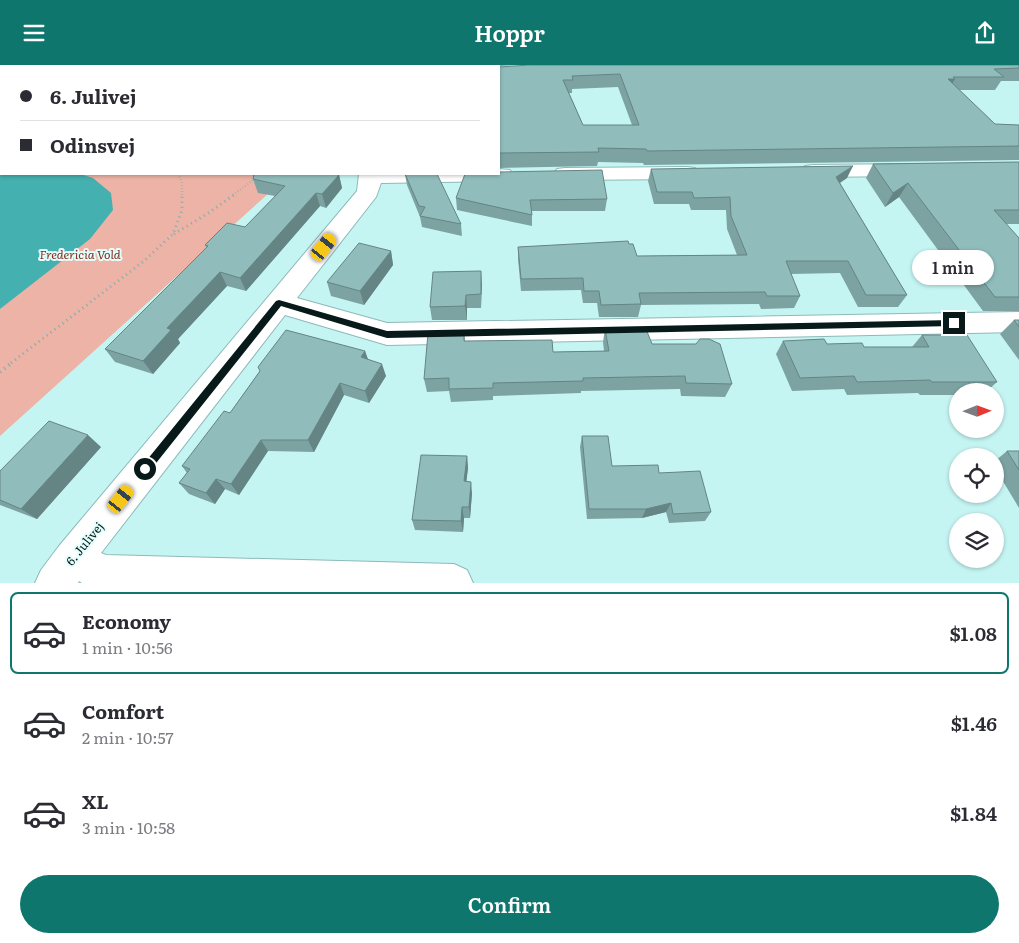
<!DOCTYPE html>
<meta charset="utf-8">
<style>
:root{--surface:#fff;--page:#f7f7f7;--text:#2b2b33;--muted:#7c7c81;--line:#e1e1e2;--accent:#0f766e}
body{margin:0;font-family:Literata,serif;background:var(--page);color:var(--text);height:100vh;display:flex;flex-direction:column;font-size:19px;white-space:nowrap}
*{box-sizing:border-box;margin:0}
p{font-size:16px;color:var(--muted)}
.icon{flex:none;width:28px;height:28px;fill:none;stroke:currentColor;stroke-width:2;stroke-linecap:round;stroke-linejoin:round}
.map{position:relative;height:518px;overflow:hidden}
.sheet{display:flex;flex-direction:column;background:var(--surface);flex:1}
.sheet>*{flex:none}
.top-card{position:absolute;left:0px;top:0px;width:500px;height:110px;box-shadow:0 1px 4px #0004;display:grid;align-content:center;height:110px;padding:0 20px;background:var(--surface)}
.needle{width:32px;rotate:89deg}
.buttons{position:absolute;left:949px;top:318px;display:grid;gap:10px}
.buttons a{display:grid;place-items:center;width:55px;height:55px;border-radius:50%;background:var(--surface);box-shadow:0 1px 4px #0004;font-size:25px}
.end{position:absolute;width:22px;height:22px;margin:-11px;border:6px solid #071919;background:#fff;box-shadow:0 0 0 2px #fff}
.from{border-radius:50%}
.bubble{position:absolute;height:35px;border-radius:18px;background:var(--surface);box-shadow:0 1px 4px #0004;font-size:16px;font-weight:600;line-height:35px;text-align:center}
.car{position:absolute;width:15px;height:30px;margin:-15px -8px;border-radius:6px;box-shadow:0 0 4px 1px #0007;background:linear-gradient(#f5c518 24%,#345 0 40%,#f5c518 0 76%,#345 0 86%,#f5c518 0)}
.top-card b{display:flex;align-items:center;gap:18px;height:48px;font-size:19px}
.top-card b+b{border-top:1px solid var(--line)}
.top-card i{width:12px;height:12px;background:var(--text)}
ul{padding:9px 0 0;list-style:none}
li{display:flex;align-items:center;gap:15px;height:82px;margin:0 10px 8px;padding:0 10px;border:2px solid transparent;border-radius:8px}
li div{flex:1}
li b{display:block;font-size:19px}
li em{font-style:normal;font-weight:600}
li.current{border-color:var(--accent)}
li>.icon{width:45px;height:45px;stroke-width:1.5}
.cta{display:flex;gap:10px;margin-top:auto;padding:10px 20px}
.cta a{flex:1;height:58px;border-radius:30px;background:var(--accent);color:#fff;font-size:20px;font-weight:600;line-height:58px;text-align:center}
header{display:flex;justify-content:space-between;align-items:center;height:65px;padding:0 20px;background:var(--accent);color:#fff;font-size:22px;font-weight:600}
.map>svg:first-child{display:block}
.green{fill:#edb3a6}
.water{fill:#44b0af}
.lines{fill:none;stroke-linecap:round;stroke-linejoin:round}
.minor-casing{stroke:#8cbab8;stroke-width:2}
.path-far2{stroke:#86acab;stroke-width:2.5;stroke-dasharray:0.5 2.5;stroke-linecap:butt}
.path-far1{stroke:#86acab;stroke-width:3;stroke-dasharray:1 4;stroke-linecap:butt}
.path{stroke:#86acab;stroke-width:4;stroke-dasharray:1 4.5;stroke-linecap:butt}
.minor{fill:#fff;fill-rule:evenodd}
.wall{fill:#7ca3a2;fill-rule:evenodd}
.shaded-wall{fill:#658484}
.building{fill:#90bdbc;stroke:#658484;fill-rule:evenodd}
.route{fill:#071919}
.labels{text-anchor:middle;stroke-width:4;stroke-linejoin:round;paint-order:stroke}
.park-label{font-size:12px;font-style:italic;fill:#872c1b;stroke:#e2fefd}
.street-label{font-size:12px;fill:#071919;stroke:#e2fefd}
</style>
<header><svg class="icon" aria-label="menu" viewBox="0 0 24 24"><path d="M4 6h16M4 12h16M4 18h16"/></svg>Hoppr<svg class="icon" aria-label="share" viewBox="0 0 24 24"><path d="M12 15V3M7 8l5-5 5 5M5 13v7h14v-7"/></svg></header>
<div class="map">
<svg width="1019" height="518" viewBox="0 0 1019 518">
<rect width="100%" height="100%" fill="#c5f5f3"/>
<path class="green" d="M 0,21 L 1,109 L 290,109 L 0,371 Z"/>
<path class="water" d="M 0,85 L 1,109 L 80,109 L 93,113 L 111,128 L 113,145 L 90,174 L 0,244 Z"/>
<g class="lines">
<defs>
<path id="minor" d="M 172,0 L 190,0 L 191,1 L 173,1 Z
M 907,99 L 915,100 L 918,105 L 915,110 L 907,111 L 813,112 L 805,111 L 802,106 L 805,101 L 813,100 Z
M 687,102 L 695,103 L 698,108 L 695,113 L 687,114 L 565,115 L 557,114 L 554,109 L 557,104 L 565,103 Z
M 499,104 L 510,105 L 513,110 L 510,115 L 502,116 L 381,118 L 376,132 L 297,233 L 387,258 L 1019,247 L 1019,267 L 387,280 L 285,250 L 101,488 L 106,490 L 454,499 L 467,505 L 473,518 L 82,518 L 79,516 L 78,518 L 35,518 L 41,505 L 59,481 L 357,126 L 359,109 L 499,109 Z"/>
</defs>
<use href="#minor" class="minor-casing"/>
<path class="path-far2" d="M 178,109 L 182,117 L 182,130
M 233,130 L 261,109"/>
<path class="path-far1" d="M 174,169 L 210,147 L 235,129
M 11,298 L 144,196 L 173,169 L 182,145 L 182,129"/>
<path class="path" d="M 0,307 L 13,297"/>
<use href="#minor" class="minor"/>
</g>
<path class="wall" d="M 206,0 L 516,0 L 499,1 L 499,2 L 1019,0 L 1019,16 L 1001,16 L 995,25 L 959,25 L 995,59 L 1019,60 L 1019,95 L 644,100 L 643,98 L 598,97 L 597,101 L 499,103 L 499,1 ZM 618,22 L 632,60 L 583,60 L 569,28 L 572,28 L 572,24 Z
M 1019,97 L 1019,159 L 1006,159 L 1019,173 L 1019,246 L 983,246 L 899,132 L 885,142 L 866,113 L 873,99 Z
M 651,104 L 847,113 L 840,118 L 907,230 L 898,242 L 858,242 L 840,208 L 791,209 L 800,231 L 794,243 L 761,244 L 759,239 L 641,240 L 638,252 L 599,252 L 597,238 L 583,238 L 581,225 L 521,226 L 518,194 L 518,182 L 629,179 L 637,191 L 737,190 L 727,164 L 726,145 L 691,145 L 689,139 L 654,139 L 648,116 Z
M 405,109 L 461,159 L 462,171 L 422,162 L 420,152 L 407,120 Z
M 339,110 L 342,123 L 326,143 L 320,141 L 246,226 L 227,221 L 178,274 L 180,278 L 153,309 L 115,297 L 105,284 L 207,183 L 205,180 L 245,162 L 275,131 L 258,128 L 253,114 Z
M 456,133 L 607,134 L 605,146 L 532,146 L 532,161 L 457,145 Z
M 391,186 L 393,200 L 364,240 L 331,231 L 327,217 Z
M 481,206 L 481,243 L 467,243 L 467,255 L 432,255 L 430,242 Z
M 1014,255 L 1019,255 L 1019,295 L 1000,269 Z
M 605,264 L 652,279 L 732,319 L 725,332 L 681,331 L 680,324 L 581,326 L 581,328 L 493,331 L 493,335 L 451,337 L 449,326 L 427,327 L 424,314 L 464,267 L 465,276 L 553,287 L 604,286 L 603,277 Z
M 922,270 L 997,317 L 987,326 L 958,326 L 958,330 L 920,330 L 918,328 L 847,330 L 844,324 L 792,326 L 776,289 L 783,276 L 864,282 L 912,282 Z
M 365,286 L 368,294 L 386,311 L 369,338 L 344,330 L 314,387 L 268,386 L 239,430 L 225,424 L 215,439 L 189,429 L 179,418 L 187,408 L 182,401 L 230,348 L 260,306 Z
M 582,371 L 612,401 L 659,408 L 711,447 L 705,456 L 669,458 L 666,447 L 642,453 L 587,454 L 580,382 Z
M 101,382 L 37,454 L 0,440 L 0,406 Z
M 1007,386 L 1019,386 L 1019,443 L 995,403 L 995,396 Z
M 467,391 L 468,403 L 466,417 L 472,428 L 470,453 L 464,453 L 463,467 L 415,465 L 412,455 Z"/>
<path class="shaded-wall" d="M 948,14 L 955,14 L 947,27 Z
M 853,101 L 847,113 L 830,124 L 836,112 Z
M 339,110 L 342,123 L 326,143 L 322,129 Z
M 908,118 L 899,132 L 885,142 L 893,128 Z
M 316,128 L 320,141 L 246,226 L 240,213 Z
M 391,186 L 393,200 L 364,240 L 360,226 Z
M 481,206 L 482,220 L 481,243 Z
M 220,207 L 227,221 L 178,274 L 180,278 L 153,309 L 143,296 L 167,263 Z
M 466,230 L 467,243 L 467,255 L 465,241 Z
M 365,286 L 369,298 L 361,292 Z
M 382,299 L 386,311 L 369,338 L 365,326 Z
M 340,318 L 344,330 L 314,387 L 308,375 Z
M 88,370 L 101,382 L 37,454 L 21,444 Z
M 261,375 L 268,386 L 239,430 L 231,419 Z
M 467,391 L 468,403 L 465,428 L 464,416 Z
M 216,414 L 225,424 L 215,439 L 206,428 Z
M 471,417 L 472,428 L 470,453 L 469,442 Z
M 671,438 L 666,447 L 642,453 L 646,444 Z
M 462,442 L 464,453 L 463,467 L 461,456 Z"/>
<path class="building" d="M 54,0 L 154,0 L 154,1 L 58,1 Z
M 206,0 L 497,0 L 498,1 L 206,1 Z
M 530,0 L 1019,0 L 1019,3 L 994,4 L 1004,12 L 953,12 L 955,14 L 948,14 L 995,59 L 1019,60 L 1019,81 L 647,86 L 646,84 L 598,83 L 599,87 L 499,88 L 499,2 ZM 620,9 L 639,60 L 583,60 L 563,15 L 573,15 L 572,11 Z
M 1019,97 L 1019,145 L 994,145 L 1019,173 L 1019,232 L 995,232 L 908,118 L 893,128 L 873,99 Z
M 853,101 L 836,112 L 907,230 L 866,230 L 848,196 L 786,196 L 800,231 L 767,231 L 765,227 L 639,228 L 641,239 L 601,240 L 599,226 L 584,226 L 583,213 L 521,214 L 518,182 L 628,176 L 629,179 L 633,179 L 637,191 L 747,190 L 731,151 L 730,132 L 694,133 L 692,127 L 657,127 L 651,104 Z
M 602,105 L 607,134 L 530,135 L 532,150 L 456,133 L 465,109 L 499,109 L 499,107 Z
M 254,109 L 335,109 L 339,110 L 322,129 L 316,128 L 240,213 L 220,207 L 167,263 L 171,265 L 143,296 L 105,284 L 208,181 L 205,180 L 227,158 L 245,162 L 285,121 L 253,114 Z
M 405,109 L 437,109 L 461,159 L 420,151 L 425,142 L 419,141 Z
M 359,178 L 391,186 L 360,226 L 327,217 Z
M 481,206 L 481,229 L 466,230 L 465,241 L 430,242 L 433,207 Z
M 1014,255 L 1019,255 L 1019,262 Z
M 605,264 L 646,264 L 652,279 L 696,279 L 700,274 L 709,274 L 720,279 L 732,319 L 686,318 L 685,311 L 583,313 L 583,316 L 493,318 L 493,323 L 449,324 L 449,313 L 424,314 L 428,268 L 464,267 L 464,276 L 552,275 L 553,287 L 609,286 Z
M 286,265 L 365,286 L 361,292 L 382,299 L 365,326 L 340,318 L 308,375 L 261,375 L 231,419 L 216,414 L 206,428 L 179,418 L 190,404 L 182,401 L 224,346 L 230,348 L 260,306 L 258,302 Z
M 922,270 L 967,270 L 997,317 L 932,317 L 930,315 L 857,317 L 854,311 L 800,313 L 783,276 L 824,274 L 827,279 L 862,278 L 864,282 L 929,282 Z
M 49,356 L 88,370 L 21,444 L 0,435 L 0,406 Z
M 582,371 L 608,371 L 612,401 L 658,400 L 659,408 L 700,406 L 711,447 L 673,449 L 671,438 L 646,444 L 589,444 Z
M 1007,386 L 1019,386 L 1019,405 Z
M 421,390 L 467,391 L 464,416 L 471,417 L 469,442 L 462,442 L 461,456 L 412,455 Z"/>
<path class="route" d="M 279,235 L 387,266 L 954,255 L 958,258 L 954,261 L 387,273 L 281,241 L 149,407 L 142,407 L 142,401 L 276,236 Z"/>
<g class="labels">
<g class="park-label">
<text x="80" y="194">Fredericia Vold</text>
</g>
<g class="street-label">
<text transform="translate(85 479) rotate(-51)" y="4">6. Julivej</text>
</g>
</g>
</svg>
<div class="buttons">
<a><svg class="needle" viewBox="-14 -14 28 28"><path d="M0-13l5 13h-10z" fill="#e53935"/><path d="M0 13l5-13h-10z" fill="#7c7c81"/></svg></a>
<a><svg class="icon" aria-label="locate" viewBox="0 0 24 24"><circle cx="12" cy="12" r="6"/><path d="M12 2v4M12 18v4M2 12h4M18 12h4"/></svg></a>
<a><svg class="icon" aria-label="layers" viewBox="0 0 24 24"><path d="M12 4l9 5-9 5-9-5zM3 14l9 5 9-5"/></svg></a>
</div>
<i class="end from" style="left:145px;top:404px"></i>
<i class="end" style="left:954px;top:258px"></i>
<div class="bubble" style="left:912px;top:185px;width:82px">1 min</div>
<i class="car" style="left:324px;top:182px;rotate:39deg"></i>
<i class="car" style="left:121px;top:434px;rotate:39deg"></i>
<div class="top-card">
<b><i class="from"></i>6. Julivej</b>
<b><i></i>Odinsvej</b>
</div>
</div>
<section class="sheet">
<ul>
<li class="current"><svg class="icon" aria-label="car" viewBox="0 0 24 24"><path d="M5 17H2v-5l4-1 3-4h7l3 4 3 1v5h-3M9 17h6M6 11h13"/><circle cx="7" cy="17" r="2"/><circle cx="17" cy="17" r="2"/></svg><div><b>Economy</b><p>1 min · 10:56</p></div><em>$1.08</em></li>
<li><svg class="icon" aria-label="car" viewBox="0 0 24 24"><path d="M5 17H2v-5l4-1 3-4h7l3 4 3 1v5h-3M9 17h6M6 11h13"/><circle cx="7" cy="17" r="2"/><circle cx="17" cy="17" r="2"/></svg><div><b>Comfort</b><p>2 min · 10:57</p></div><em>$1.46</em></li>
<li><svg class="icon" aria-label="car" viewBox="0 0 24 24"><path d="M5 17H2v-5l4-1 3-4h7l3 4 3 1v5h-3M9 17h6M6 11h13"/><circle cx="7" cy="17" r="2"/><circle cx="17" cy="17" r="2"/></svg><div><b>XL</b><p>3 min · 10:58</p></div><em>$1.84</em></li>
</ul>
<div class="cta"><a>Confirm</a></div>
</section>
